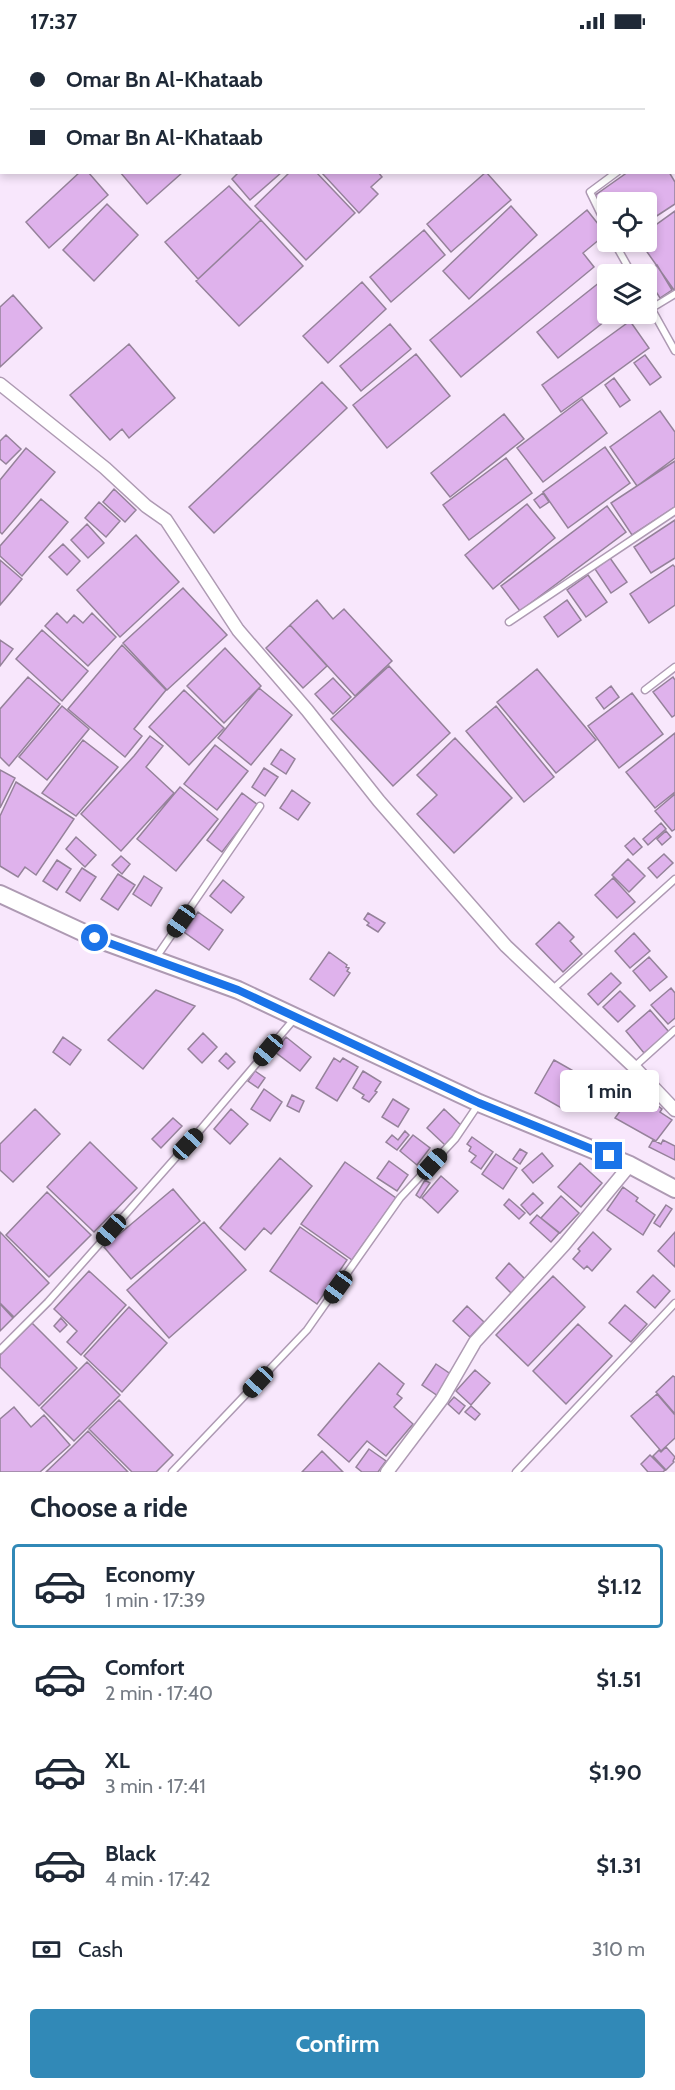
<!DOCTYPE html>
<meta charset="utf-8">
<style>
:root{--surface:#fff;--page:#f6f6f7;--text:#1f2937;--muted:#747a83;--line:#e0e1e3;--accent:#3189b7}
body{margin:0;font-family:Cabin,sans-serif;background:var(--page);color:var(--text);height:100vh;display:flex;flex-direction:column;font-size:22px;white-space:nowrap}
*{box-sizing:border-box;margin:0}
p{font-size:20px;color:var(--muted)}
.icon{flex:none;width:33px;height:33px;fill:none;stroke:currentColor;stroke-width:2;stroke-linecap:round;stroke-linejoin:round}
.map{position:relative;height:1430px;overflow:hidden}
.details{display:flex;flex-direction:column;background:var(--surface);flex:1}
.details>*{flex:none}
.banner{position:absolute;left:0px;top:0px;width:675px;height:132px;box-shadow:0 3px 9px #0003;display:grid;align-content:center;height:132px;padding:0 30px;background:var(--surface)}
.buttons{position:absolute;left:597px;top:150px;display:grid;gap:12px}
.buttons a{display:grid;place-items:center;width:60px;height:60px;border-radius:6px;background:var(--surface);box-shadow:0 3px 9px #0003;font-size:30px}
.end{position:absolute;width:27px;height:27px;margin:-14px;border:8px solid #1a73e8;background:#fff;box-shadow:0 0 0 3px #fff}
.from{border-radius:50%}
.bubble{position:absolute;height:42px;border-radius:6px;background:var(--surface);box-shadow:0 3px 9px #0003;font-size:20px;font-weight:700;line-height:42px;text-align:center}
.car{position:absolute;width:18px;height:36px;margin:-18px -9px;border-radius:8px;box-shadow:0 0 4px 2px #0007;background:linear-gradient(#222 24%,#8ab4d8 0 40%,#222 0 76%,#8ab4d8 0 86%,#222 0)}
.banner b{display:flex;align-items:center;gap:21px;height:57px;font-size:22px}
.banner b+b{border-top:2px solid var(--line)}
.banner i{width:15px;height:15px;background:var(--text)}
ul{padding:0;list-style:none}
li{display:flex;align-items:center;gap:18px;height:84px;margin:0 12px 9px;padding:0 18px;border:3px solid transparent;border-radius:6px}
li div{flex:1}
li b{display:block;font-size:22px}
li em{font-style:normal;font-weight:700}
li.on{border-color:var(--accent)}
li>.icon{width:54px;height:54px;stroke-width:1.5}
h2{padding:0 30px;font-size:27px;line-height:72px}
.pay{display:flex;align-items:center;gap:15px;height:66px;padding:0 30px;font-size:22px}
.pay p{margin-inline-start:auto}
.primary-button{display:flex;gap:12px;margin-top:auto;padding:12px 30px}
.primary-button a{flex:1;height:69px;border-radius:6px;background:var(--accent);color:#fff;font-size:24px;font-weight:700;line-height:69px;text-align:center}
.status{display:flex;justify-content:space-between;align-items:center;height:42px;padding:0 30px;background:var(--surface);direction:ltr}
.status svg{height:16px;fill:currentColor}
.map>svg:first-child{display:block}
.building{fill:#dfb2ec;stroke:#95829a;stroke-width:1.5}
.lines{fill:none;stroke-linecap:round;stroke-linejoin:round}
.lane-casing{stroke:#ae9ab3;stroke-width:9}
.street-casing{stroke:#ae9ab3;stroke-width:15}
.secondary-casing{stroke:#ae9ab3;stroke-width:20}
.lane{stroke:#fff;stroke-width:6}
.street{stroke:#fff;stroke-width:12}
.secondary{stroke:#fff;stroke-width:16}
.route{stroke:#1a73e8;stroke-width:8}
</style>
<div class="status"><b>17:37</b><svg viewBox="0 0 49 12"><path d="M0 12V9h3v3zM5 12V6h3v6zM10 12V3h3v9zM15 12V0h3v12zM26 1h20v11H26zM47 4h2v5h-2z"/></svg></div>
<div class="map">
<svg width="675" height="1430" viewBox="0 0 675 1430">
<rect width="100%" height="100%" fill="#f8e7fc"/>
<path class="building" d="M 202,0 L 277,0 L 201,2 Z
M 592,0 L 656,0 L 657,2 L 593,2 Z
M 80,130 L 88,130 L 108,153 L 49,206 L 26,180 Z
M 120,130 L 183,130 L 147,162 Z
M 239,130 L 282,130 L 250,158 L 232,137 Z
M 290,130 L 316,130 L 355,171 L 306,218 L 255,164 Z
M 321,130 L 378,130 L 382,135 L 371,145 L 378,152 L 359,171 Z
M 486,130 L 511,158 L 451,210 L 427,182 Z
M 628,130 L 669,130 L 675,140 L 675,162 L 646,181 L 646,160 L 608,160 L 608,174 L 594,154 Z
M 229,144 L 261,178 L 198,237 L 165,200 Z
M 107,162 L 138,193 L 94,239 L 63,208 Z
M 511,164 L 537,193 L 469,257 L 443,229 Z
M 587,168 L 606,192 L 583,211 L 594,225 L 461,335 L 430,298 Z
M 675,169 L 675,247 L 674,248 L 640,200 L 646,200 L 646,190 Z
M 261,178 L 303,224 L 239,284 L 196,239 Z
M 424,188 L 445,213 L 391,260 L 370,235 Z
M 657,223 L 672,248 L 660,256 L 644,231 Z
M 362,240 L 386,267 L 328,321 L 303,294 Z
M 600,240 L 608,250 L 608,272 L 614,272 L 558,316 L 537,290 Z
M 13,253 L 42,286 L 0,325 L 0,265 Z
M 630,279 L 649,306 L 561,370 L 542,343 Z
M 390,282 L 411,307 L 361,349 L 340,324 Z
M 129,302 L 175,356 L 129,396 L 122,387 L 110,398 L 70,353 Z
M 416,312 L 450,354 L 387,406 L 353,363 Z
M 645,313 L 661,335 L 650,343 L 634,321 Z
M 614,336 L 630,358 L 620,365 L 605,343 Z
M 322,340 L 347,366 L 214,491 L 189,465 Z
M 582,357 L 607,391 L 543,440 L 517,406 Z
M 660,369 L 675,390 L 675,416 L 637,444 L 610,405 Z
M 504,372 L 524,397 L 450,455 L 431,431 Z
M 6,393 L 21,407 L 6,422 L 0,417 L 0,399 Z
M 605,405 L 630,441 L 568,486 L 543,450 Z
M 26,406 L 55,430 L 2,492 L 0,490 L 0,438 Z
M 506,416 L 532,451 L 469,498 L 443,463 Z
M 675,419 L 675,465 L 632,493 L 611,461 Z
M 114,447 L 136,468 L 125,480 L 103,460 Z
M 543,451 L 549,460 L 540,466 L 534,458 Z
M 41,457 L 68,480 L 22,534 L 0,514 L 0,504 Z
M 99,460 L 120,479 L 106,495 L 85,476 Z
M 527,462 L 555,496 L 493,547 L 465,513 Z
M 607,464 L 626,490 L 520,569 L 501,544 Z
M 675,478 L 675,516 L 651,531 L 634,505 Z
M 87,482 L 104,501 L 88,516 L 71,498 Z
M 136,493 L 179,540 L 120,595 L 77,548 Z
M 63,502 L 80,519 L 67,533 L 49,515 Z
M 610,516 L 627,540 L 611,551 L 595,527 Z
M 0,518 L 22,537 L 0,563 Z
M 673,523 L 675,525 L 675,563 L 649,581 L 630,552 Z
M 588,533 L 607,560 L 586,575 L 567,548 Z
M 183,546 L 227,593 L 167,648 L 123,601 Z
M 317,558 L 333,577 L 344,567 L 392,619 L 355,654 L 290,583 Z
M 567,558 L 581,578 L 558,595 L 544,575 Z
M 57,571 L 67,581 L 74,573 L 83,581 L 92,571 L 116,595 L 88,624 L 45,584 Z
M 290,583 L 327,624 L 303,646 L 266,606 Z
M 42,588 L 88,629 L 62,659 L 16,617 Z
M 0,598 L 13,607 L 0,624 Z
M 122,603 L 166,648 L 134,687 L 142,694 L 125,715 L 68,667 Z
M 225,606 L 261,644 L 224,681 L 187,644 Z
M 389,624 L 450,691 L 393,744 L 331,677 Z
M 537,627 L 596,698 L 556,731 L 497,660 Z
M 28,635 L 60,662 L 9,724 L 0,715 L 0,667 Z
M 673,635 L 675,638 L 675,673 L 672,675 L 653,650 Z
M 333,636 L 351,655 L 333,672 L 315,652 Z
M 611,644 L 619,655 L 604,667 L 596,656 Z
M 259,646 L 292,673 L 251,723 L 218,696 Z
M 184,648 L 224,686 L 189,723 L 149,685 Z
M 632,651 L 663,692 L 619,726 L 588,684 Z
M 62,664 L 89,687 L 47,738 L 19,715 Z
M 496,664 L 554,735 L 524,760 L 466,689 Z
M 675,691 L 675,750 L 655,766 L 626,730 Z
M 150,694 L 163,704 L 146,725 L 174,751 L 121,809 L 81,772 L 134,714 Z
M 455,696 L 512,756 L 454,811 L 417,772 L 437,753 L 417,733 Z
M 83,698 L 118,725 L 76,774 L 42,751 Z
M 215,703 L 248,729 L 217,768 L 184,742 Z
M 281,707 L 295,717 L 286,732 L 271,722 Z
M 264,726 L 278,735 L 265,754 L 252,745 Z
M 0,728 L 15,736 L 0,766 Z
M 16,740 L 74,777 L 36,833 L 25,825 L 18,835 L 0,824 L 0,774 Z
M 180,745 L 218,777 L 176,829 L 137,797 Z
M 292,748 L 310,761 L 298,778 L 280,766 Z
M 242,751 L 258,763 L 222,810 L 207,798 Z
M 675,752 L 675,787 L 672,789 L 655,769 Z
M 661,781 L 666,787 L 648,803 L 643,797 Z
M 666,789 L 671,795 L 662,803 L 657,797 Z
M 76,795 L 96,813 L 85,825 L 66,807 Z
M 634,796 L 642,805 L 633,813 L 625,804 Z
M 664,812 L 673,821 L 657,836 L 648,826 Z
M 121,814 L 130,822 L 122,832 L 112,823 Z
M 628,817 L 645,834 L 629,850 L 612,833 Z
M 57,818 L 71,827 L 57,848 L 43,839 Z
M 82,826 L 96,835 L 80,859 L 66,850 Z
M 118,832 L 135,843 L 118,868 L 101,857 Z
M 144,834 L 162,846 L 151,864 L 133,852 Z
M 613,836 L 635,860 L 617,876 L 595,853 Z
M 223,838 L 244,855 L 231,871 L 210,854 Z
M 198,870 L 223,888 L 209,908 L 184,890 Z
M 368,871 L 385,881 L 378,890 L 367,883 L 369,881 L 364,877 Z
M 559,880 L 574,895 L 570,899 L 582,912 L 563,930 L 536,902 Z
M 634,891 L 650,909 L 630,926 L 615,909 Z
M 329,910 L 347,923 L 346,925 L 349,926 L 347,929 L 350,931 L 334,954 L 310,937 Z
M 649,915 L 667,935 L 650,949 L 633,929 Z
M 611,931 L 621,941 L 598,963 L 588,952 Z
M 671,946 L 675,951 L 675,976 L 668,982 L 651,963 Z
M 156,948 L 195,964 L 143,1027 L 108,998 Z
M 620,949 L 635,964 L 618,980 L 603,965 Z
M 650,968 L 669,990 L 644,1011 L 626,989 Z
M 203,991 L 217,1005 L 202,1021 L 188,1007 Z
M 63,995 L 81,1008 L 70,1023 L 53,1010 Z
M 286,995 L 311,1015 L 300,1029 L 275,1010 Z
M 226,1011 L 235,1020 L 228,1027 L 219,1019 Z
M 334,1016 L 340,1020 L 343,1016 L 358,1025 L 337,1059 L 316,1046 Z
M 554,1018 L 584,1035 L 565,1068 L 535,1051 Z
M 255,1029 L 265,1036 L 258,1046 L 248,1039 Z
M 363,1029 L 381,1040 L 375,1049 L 377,1050 L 369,1060 L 362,1056 L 364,1053 L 353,1046 Z
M 264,1047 L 282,1060 L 270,1079 L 251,1067 Z
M 636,1047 L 662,1067 L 660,1070 L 672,1078 L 656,1099 L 615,1076 Z
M 292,1053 L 304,1059 L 299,1070 L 287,1064 Z
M 393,1057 L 409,1067 L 398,1085 L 382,1075 Z
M 35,1067 L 60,1092 L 13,1140 L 0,1128 L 0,1102 Z
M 231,1067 L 248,1082 L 230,1102 L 214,1087 Z
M 444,1067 L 462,1084 L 445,1103 L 427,1086 Z
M 173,1076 L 182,1084 L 161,1106 L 152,1097 Z
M 405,1089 L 409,1093 L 397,1108 L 386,1100 L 392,1093 L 398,1098 Z
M 413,1093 L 430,1106 L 417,1123 L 400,1109 Z
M 472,1095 L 493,1110 L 481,1127 L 471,1120 L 476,1114 L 469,1109 L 471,1105 L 467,1102 Z
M 653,1098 L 661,1102 L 663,1098 L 675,1104 L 675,1118 L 649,1105 Z
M 90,1100 L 137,1146 L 94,1190 L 47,1145 Z
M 520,1107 L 527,1111 L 520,1122 L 513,1117 Z
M 542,1111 L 553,1124 L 533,1141 L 522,1128 Z
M 496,1112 L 517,1126 L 503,1147 L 482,1132 Z
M 280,1116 L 312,1144 L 271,1192 L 264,1186 L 245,1208 L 220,1186 Z
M 389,1119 L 408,1133 L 397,1149 L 377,1136 Z
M 345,1120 L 396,1156 L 352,1218 L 301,1182 Z
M 580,1121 L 602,1141 L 581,1165 L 558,1145 Z
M 441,1134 L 458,1149 L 438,1171 L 422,1156 Z
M 425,1138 L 430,1141 L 420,1156 L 416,1153 Z
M 623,1145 L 638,1156 L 636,1159 L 655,1173 L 643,1193 L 607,1168 Z
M 173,1147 L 200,1179 L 131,1237 L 104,1205 Z
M 47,1150 L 91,1193 L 49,1235 L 6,1193 Z
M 533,1151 L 543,1161 L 530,1173 L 521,1163 Z
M 561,1154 L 579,1171 L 560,1191 L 541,1176 Z
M 509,1157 L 525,1171 L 519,1177 L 504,1163 Z
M 666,1163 L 672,1167 L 660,1185 L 654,1181 Z
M 537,1173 L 559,1191 L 551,1200 L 530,1181 Z
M 204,1180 L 246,1228 L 169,1296 L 127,1248 Z
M 300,1185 L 347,1218 L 317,1262 L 270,1229 Z
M 0,1190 L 49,1241 L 14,1275 L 0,1261 Z
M 593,1190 L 611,1207 L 592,1229 L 587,1224 L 584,1227 L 573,1217 L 580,1209 L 578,1207 Z
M 675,1190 L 675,1225 L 658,1209 Z
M 509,1221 L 527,1239 L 513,1253 L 496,1236 Z
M 89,1229 L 126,1263 L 81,1313 L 67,1300 L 77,1289 L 54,1267 Z
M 653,1233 L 670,1249 L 655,1266 L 637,1250 Z
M 553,1234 L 585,1265 L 528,1324 L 496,1293 Z
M 0,1262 L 13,1276 L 0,1289 Z
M 625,1263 L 647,1282 L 631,1300 L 609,1281 Z
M 467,1264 L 484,1280 L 470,1295 L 453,1279 Z
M 129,1265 L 167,1301 L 122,1350 L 84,1314 Z
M 61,1276 L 67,1283 L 60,1290 L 54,1284 Z
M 32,1281 L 77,1326 L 39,1364 L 0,1325 L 0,1313 Z
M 578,1282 L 612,1314 L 566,1362 L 533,1329 Z
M 87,1320 L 120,1353 L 74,1399 L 41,1366 Z
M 379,1321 L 404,1342 L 397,1352 L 402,1356 L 394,1365 L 413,1382 L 386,1414 L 367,1399 L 349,1420 L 318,1393 Z
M 436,1322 L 452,1333 L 438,1354 L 422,1343 Z
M 475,1328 L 490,1341 L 471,1363 L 456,1349 Z
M 673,1334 L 675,1335 L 675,1372 L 656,1350 Z
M 657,1352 L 675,1373 L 675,1396 L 661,1409 L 631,1374 Z
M 454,1355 L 465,1364 L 459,1372 L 448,1362 Z
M 119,1358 L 173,1413 L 156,1430 L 132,1430 L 89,1387 Z
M 471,1364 L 480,1372 L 475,1378 L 465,1370 Z
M 14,1365 L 31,1385 L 44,1373 L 70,1403 L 40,1430 L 0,1430 L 0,1377 Z
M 88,1389 L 128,1430 L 46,1430 L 71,1406 Z
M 666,1405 L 675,1415 L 673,1419 L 674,1420 L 666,1428 L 653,1414 L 659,1408 L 661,1410 Z
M 369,1407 L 386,1419 L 378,1430 L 362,1430 L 356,1425 Z
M 322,1409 L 343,1430 L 302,1430 Z
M 650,1413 L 665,1428 L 663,1430 L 648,1430 L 641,1422 Z"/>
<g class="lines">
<defs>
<path id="lane" d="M 674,88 L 675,87
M 608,187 L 590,150 L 617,130
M 614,200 L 632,232
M 646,257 L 675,309
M 652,266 L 675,252
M 509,580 L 675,469
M 645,648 L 675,625
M 155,917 L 260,764
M 553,947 L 675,837
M 634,1025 L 675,988
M 0,1308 L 48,1260 L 201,1087 L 295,976
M 172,1430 L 307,1288 L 400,1156 L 455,1097 L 478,1063
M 516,1430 L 675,1261"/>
<path id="street" d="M 0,342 L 105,426 L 146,464 L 166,478 L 238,588 L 307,668 L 379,759 L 506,904 L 634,1025 L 675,1068
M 387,1430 L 442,1357 L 475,1300 L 564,1203 L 630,1123"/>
<path id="secondary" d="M 0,852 L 95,896 L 238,948 L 479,1061 L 630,1123 L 675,1147"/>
</defs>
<use href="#lane" class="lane-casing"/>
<use href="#street" class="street-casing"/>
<use href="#secondary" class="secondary-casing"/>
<use href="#lane" class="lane"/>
<use href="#street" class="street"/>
<use href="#secondary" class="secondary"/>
</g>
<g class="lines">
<path class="route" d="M 95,896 L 238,948 L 479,1061 L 609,1114"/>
</g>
</svg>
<div class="buttons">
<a><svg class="icon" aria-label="locate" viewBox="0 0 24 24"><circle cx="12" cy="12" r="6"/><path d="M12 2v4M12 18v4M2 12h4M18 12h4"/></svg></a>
<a><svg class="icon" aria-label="layers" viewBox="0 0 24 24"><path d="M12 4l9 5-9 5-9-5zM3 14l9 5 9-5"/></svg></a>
</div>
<i class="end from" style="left:95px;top:896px"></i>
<i class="end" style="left:609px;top:1114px"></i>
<div class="bubble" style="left:560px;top:1028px;width:99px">1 min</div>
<i class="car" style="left:181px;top:879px;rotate:215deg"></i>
<i class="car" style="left:268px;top:1008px;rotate:220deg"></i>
<i class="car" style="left:188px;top:1102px;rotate:43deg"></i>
<i class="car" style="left:432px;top:1122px;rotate:42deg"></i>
<i class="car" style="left:111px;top:1188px;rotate:221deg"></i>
<i class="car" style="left:338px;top:1245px;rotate:216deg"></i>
<i class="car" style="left:258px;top:1340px;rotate:223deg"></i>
<div class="banner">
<b><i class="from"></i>Omar Bn Al-Khataab</b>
<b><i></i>Omar Bn Al-Khataab</b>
</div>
</div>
<section class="details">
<h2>Choose a ride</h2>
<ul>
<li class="on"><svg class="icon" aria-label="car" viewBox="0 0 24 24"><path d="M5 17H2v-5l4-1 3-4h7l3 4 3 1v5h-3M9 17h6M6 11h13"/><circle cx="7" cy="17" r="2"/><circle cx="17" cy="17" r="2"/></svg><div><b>Economy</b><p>1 min · 17:39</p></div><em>$1.12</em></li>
<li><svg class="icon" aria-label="car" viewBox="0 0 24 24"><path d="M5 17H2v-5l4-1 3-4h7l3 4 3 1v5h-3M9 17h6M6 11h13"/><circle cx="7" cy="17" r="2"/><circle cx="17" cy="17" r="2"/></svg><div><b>Comfort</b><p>2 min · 17:40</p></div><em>$1.51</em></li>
<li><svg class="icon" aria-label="car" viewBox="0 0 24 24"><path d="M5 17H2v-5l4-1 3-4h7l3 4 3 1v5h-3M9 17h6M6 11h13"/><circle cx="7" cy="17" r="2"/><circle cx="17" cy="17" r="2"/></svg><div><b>XL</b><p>3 min · 17:41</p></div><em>$1.90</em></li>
<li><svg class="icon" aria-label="car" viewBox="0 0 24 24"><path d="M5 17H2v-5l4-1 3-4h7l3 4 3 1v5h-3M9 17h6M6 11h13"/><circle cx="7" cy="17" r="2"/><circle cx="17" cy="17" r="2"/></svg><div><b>Black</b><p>4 min · 17:42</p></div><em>$1.31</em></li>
</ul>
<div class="pay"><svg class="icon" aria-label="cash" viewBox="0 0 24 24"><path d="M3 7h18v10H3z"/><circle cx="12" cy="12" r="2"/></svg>Cash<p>310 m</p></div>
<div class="primary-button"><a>Confirm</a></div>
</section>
